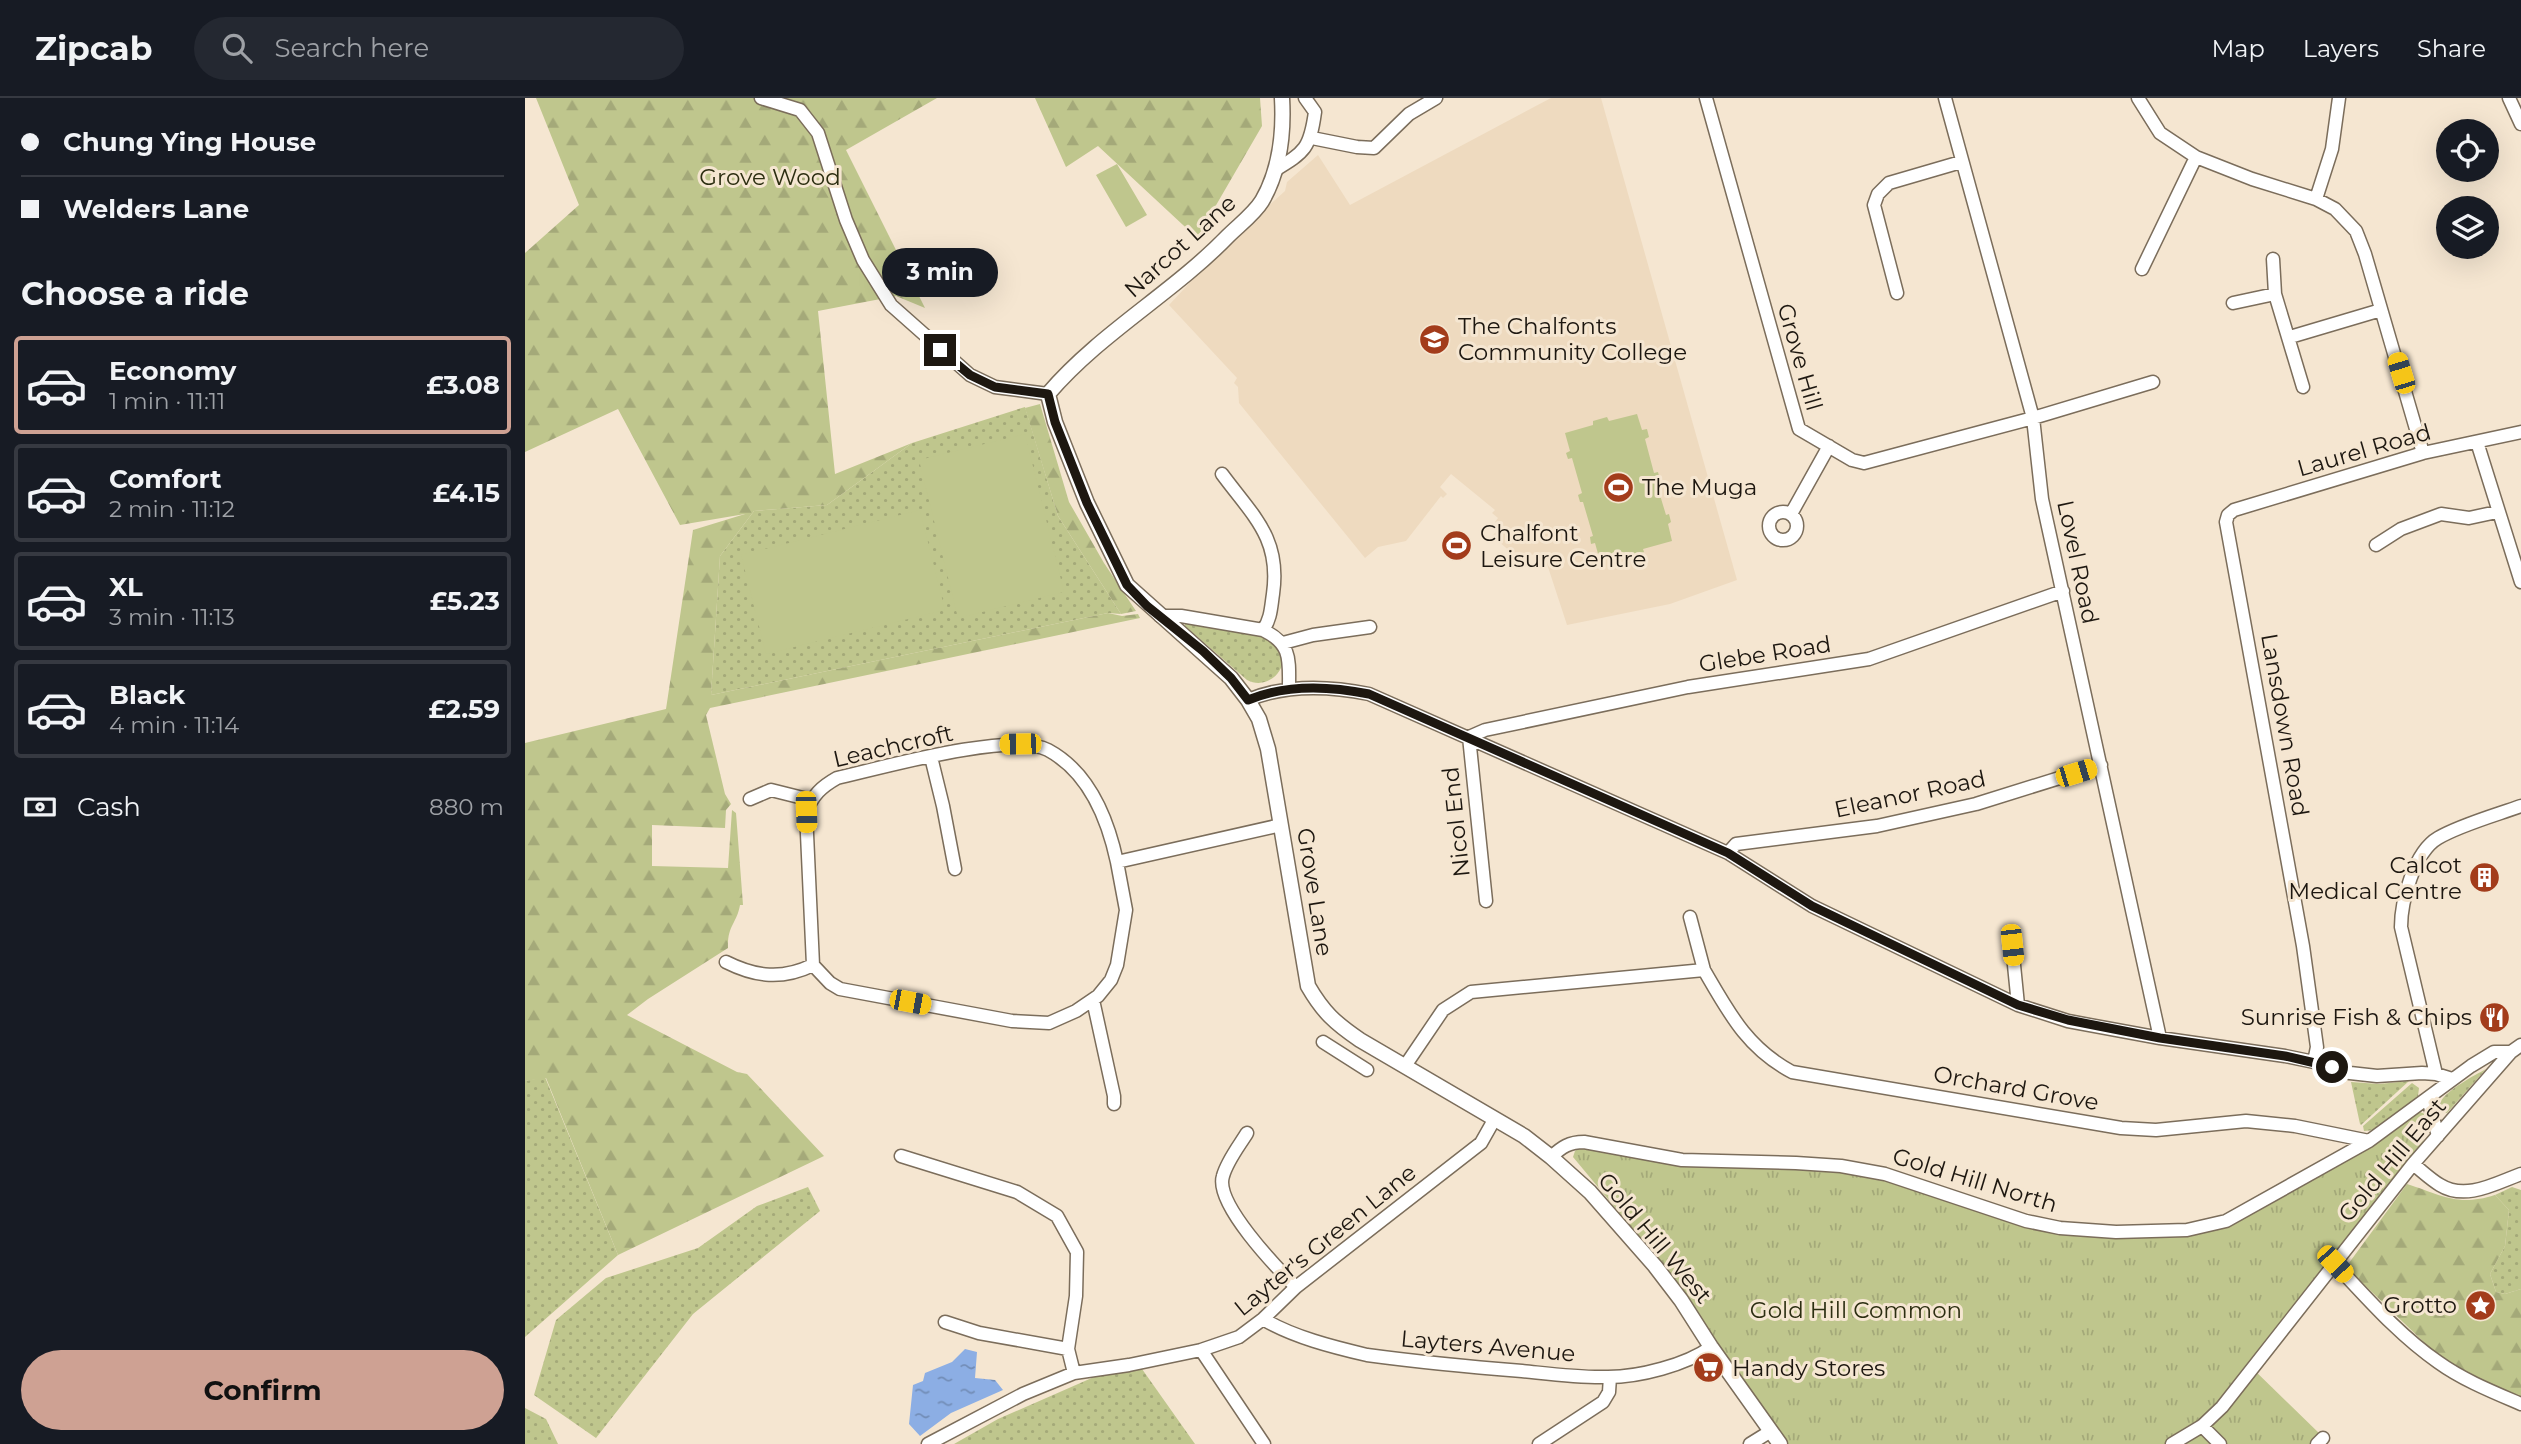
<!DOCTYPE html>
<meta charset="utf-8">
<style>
:root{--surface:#171b24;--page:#242831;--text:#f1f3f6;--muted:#9ea1a6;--line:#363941;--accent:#cea193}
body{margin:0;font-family:Montserrat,sans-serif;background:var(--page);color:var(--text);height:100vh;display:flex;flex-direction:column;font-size:26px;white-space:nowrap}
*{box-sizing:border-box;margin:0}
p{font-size:23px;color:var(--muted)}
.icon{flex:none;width:38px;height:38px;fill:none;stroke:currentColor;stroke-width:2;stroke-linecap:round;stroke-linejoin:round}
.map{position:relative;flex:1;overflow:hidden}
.details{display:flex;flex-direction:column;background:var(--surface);width:525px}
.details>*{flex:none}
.banner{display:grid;align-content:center;height:154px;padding:0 21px;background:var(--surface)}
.controls{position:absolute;left:1911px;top:21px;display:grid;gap:14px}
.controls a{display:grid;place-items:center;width:63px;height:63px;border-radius:50%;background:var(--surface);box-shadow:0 7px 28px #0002;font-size:35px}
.end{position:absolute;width:32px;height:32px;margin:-16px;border:9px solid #1d1710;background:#fff;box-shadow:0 0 0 4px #fff}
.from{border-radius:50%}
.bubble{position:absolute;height:49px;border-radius:24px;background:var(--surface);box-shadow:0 7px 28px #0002;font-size:23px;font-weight:700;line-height:49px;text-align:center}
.car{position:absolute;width:21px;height:42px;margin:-21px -10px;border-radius:9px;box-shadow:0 0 5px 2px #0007;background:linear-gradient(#f5c518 24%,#345 0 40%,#f5c518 0 76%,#345 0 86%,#f5c518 0)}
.banner b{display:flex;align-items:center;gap:24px;height:66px;font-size:26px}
.banner b+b{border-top:2px solid var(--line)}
.banner i{width:18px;height:18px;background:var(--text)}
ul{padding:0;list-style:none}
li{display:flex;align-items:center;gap:21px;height:98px;margin:0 14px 10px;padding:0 7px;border:4px solid var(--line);border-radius:7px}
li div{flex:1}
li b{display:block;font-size:26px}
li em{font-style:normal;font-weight:700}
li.current{border-color:var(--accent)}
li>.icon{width:63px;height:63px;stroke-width:1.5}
h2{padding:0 21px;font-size:32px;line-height:84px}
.pay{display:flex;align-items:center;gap:18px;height:77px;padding:0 21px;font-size:26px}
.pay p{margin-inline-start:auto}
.action{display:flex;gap:14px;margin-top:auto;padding:14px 21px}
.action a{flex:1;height:80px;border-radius:42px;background:var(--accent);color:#111;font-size:28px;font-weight:700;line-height:80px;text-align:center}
header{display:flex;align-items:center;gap:42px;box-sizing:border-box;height:98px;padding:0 35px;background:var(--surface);border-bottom:2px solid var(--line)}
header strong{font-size:33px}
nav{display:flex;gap:38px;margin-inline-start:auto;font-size:24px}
.search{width:490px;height:63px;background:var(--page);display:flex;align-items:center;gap:18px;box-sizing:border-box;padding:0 24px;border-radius:38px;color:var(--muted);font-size:26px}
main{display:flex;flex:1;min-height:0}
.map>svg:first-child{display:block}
.built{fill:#eedabf}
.grass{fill:url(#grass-dots)}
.forest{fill:url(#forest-firs)}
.park{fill:url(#park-tufts)}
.pitch{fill:#bfc68d}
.water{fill:url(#water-ripples)}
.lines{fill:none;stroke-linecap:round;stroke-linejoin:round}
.minor-casing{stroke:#7b6d5b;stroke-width:15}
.tertiary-casing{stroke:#7b6d5b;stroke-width:17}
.minor{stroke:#fff;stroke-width:12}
.tertiary{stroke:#fff;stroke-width:14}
.route{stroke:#1d1710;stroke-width:9}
.labels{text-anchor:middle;stroke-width:6;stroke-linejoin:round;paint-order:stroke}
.park-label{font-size:23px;fill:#2c2e11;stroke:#f5e6d1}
.street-label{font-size:23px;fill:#1d1710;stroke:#f5e6d1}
.poi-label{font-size:23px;fill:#1d1710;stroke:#f5e6d1;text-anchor:start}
</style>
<header>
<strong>Zipcab</strong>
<div class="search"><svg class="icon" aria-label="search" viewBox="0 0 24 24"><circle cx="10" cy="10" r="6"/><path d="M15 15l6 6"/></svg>Search here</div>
<nav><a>Map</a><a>Layers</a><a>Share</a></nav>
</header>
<main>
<section class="details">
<div class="banner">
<b><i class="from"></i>Chung Ying House</b>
<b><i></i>Welders Lane</b>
</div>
<h2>Choose a ride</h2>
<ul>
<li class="current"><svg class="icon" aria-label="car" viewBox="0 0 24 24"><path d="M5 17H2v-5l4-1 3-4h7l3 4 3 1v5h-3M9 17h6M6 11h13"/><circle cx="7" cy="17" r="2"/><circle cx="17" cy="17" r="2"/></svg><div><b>Economy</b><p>1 min · 11:11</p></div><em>£3.08</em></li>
<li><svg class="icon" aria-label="car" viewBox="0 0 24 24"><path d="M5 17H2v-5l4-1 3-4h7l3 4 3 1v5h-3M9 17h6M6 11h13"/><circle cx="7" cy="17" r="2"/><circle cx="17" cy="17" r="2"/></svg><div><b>Comfort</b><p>2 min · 11:12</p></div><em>£4.15</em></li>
<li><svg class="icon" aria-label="car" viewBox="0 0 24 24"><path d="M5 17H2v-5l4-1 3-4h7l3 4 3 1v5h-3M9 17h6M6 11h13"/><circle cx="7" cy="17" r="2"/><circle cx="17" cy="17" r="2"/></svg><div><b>XL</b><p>3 min · 11:13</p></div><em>£5.23</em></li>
<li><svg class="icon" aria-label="car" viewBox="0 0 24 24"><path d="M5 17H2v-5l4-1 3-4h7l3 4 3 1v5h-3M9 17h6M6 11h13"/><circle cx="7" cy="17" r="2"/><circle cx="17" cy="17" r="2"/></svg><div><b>Black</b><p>4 min · 11:14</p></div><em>£2.59</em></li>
</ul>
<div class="pay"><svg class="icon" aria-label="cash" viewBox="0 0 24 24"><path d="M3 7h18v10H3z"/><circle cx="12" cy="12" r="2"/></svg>Cash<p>880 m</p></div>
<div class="action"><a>Confirm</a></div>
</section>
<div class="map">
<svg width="1996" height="1346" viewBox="0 0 1996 1346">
<defs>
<pattern id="grass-dots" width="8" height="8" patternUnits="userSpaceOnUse" patternTransform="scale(1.75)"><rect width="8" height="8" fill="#bfc68d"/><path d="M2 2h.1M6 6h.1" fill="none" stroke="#a4a979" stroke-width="1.8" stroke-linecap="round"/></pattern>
<pattern id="forest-firs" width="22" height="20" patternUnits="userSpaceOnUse" patternTransform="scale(1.75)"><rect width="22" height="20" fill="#bfc68d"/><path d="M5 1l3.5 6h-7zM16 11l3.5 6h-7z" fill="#a4a979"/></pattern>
<pattern id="park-tufts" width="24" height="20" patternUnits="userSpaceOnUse" patternTransform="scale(1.75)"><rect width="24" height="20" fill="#bfc68d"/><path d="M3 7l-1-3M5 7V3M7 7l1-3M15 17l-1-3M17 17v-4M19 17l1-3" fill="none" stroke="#a4a979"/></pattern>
<pattern id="water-ripples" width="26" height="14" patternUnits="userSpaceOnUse" patternTransform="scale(1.75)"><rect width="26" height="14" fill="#8caee4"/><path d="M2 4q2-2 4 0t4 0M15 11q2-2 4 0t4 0" fill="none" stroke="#728db7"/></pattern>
</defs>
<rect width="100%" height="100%" fill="#f5e6d1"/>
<path class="built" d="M 1026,0 L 1076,0 L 1212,482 L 1145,506 L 1042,527 L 1022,466 L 1010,457 L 986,454 L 967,438 L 976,429 L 970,424 L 973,420 L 967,415 L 970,412 L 926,376 L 915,389 L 922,396 L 918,400 L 916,398 L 881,443 L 853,449 L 840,460 L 714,305 L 713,289 L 709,285 L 712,280 L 644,207 L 698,149 L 760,93 L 762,84 L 793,57 L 825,107 Z"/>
<path class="grass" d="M 500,309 L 533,418 L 596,516 L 583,515 L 186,597 L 195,458 L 229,413 L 302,407 L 387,345 Z
M 664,524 C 685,527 733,530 749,543 C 772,561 747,595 722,582 L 660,528 L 660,525 Z
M 1961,971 L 1922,1015 L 1916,1014 C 1915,1010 1914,1007 1916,1003 C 1922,992 1950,977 1961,971 Z
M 20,979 L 93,1157 L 0,1239 L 0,983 Z
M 1884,983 L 1836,1027 L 1835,1026 L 1826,984 L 1854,986 Z
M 1887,985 L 1894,990 L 1893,998 L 1889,1002 L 1890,1004 L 1850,1032 L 1839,1033 L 1838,1028 Z
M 283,1089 L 295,1113 L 168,1216 L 71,1340 L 9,1297 L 31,1222 L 81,1180 L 173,1150 L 232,1108 Z
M 1987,1089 L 1996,1092 L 1996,1191 L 1980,1196 L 1971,1194 L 1965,1176 L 1980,1148 L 1984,1112 L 1970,1097 Z
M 617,1271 L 670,1346 L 429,1346 L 473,1321 L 569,1279 Z
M 0,1310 L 21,1321 L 33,1346 L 0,1346 Z"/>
<path class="forest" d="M 11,0 L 412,0 L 321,52 L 400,210 L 371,198 L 293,213 L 310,376 L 387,345 L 302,407 L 229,413 L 195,458 L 186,597 L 583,515 L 597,518 L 613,516 L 615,520 L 185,610 L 181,617 L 200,696 L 206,706 L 201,712 L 200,730 L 127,727 L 127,768 L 203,770 L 207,712 L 211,715 L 218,807 L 215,807 C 212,825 202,828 203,850 L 123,901 L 102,917 L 212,974 L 222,976 L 299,1058 L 93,1157 L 21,980 L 0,983 L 0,645 L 141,611 L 168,432 L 220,416 L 155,427 L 93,311 L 0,354 L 0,155 L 54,107 Z
M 510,0 L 735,0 L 737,28 L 672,140 L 573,48 L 541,69 Z
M 515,306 L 544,404 L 579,465 L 611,513 L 596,516 L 533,418 L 500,310 Z
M 1882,1086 C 1917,1097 1932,1109 1970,1097 L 1984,1112 L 1980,1148 L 1965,1176 L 1971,1194 L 1980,1196 L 1996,1191 L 1996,1300 L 1945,1278 L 1910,1255 L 1821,1169 Z"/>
<path class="park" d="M 1895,1014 L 1900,1016 L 1902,1029 L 1898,1043 L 1870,1083 L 1724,1267 L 1797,1338 L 1789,1346 L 1263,1346 L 1137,1166 L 1048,1059 L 1050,1053 L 1055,1049 L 1301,1071 L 1353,1079 L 1477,1119 L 1606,1140 L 1674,1136 L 1704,1127 L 1852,1043 Z"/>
<path class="pitch" d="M 592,66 L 622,117 L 601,129 L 571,77 Z
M 1112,316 L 1117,332 L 1122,331 L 1124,339 L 1120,341 L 1129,375 L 1133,374 L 1135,382 L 1131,384 L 1141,417 L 1144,416 L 1146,424 L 1143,426 L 1147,443 L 1118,451 L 1119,454 L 1106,458 L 1104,454 L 1075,463 L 1070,445 L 1066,446 L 1065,439 L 1068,438 L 1058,404 L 1055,404 L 1053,397 L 1057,395 L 1047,360 L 1043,361 L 1041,355 L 1045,353 L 1040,335 L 1068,327 L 1068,323 L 1082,319 L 1084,323 Z
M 500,336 L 539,494 L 433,520 L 394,362 Z
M 395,412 L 420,512 L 241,556 L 216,457 Z"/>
<path class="water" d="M 440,1251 L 452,1254 L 450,1280 L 470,1282 L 478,1292 L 426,1315 L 395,1338 L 384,1326 L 388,1287 L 398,1283 L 400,1275 L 427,1264 Z"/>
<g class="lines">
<defs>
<path id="minor" d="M 236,0 L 275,12 L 293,35 L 321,122 L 338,162 L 366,207 L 445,277 L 470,289 L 523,296
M 1181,0 L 1274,331 L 1327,362 L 1339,365 L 1508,320 L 1628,284
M 1420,0 L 1508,320 L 1517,401 L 1635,940
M 1613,0 L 1635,35 L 1671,59 L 1727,81 L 1791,101 L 1810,111 L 1831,133 L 1840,156 L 1898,355
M 1984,0 L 1996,26
M 787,40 L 832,49 L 849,50 L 884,16 L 911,0
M 750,72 C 780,54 785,50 790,14 L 780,0
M 1791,101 L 1807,51 L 1814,0
M 1748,161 L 1750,196 L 1778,289
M 1617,171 L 1671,59
M 1372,195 L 1349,107 L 1353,96 L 1364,85 L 1436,64
M 1708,205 L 1750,196
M 1765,239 L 1856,212
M 1952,344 L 1996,484
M 697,376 C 728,418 756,440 748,496 C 746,509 746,521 738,532
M1244 428a14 14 0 1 1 28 0a14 14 0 1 1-28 0Z
M 1266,416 L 1304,348
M 1851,447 L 1876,431 L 1916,416 L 1944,420 L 1972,414
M 635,518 L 656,518 L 738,532 C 767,546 764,562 764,590
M 758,545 L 788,537 L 845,529
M 723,602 C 761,586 805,588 844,596 L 1203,755 L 1287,808 L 1493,907 L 1543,923 L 1635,940 L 1760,958 L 1789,964 L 1825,975 L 1852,978 L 1897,975 L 1911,976 L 1927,981
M 406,659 L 418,708 L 430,771
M 225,701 L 246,692 L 286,702
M 1203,755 L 1211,746 L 1352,728 L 1451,706 L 1576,667
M 592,764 C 583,722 564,674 523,652 C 486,633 356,670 312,680 C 296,689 288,697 281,714 L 288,867 L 305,885 L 315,891 L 487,923 L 524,925 L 551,913 L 573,898 L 586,882 L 592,867 L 601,812 L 592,764 L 756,727
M 961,803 L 944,639 L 960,632 L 1163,589 L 1344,561 L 1538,493
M 1165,819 L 1179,872
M 1487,847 L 1493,907
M 201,864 C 231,879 257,882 288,867
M 568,902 L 589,998 L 589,1006
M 798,944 L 842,972
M 1789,964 L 1792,949 L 1778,848 L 1701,424 L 1703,417 L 1709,412 L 1898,355 L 1996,334
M 880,968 L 918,912 L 946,894 L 1179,872 C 1204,915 1222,950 1267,974 L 1596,1030 L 1631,1032 L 1721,1023 L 1770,1028 L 1844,1043
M 1911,976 L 1876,829 C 1876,804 1889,754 1913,740 C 1935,727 1971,717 1996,708
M 1903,1001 L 1913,1038
M 722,1035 C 714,1048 702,1063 698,1078 C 689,1105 752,1170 771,1189
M 376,1058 L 492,1094 L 532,1118 L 552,1154 L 551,1198 L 543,1251 L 549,1275
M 1026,1059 C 1037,1049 1044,1044 1059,1044 L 1157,1062 L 1271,1065 L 1316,1068 L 1360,1076 L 1501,1123 L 1535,1130 L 1591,1134 L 1662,1132 L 1701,1123 L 1844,1043 L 1946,968 L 1969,954 L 1986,954
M 1888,1066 C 1897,1073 1905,1081 1915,1087 C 1941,1103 1971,1085 1996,1076
M 1810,1166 C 1842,1200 1874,1237 1913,1264 C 1938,1282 1968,1294 1996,1306
M 738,1221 C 768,1239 808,1249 842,1257 C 894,1264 946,1269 997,1273 C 1026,1276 1055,1280 1083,1279 C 1114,1279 1161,1267 1186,1249
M 420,1224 L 454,1235 L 543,1251
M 676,1252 L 739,1346
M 1677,1328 L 1695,1346
M 403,1346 L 498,1296 L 549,1275 L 604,1267 L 676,1252 L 714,1239 L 738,1221 L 771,1189 L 956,1045 L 969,1022
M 1014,1346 L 1078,1304 L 1084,1294 L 1085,1279
M 1225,1346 L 1246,1333
M 1647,1346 L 1677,1328 L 1697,1309 L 1888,1066 L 1986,954 L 1996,947
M 1792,1346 L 1798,1340"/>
<path id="tertiary" d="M 757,0 C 759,35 755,72 737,103 C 729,116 714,127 703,138 C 648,195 575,235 523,296 L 530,324 L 562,405 L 602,487 L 706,580 L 723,602 L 734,621 L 743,651 L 783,888 C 798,914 810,925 835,942 L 999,1038 L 1026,1059 L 1065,1094 L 1130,1168 L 1156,1202 L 1186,1249 L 1255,1346"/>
</defs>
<use href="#minor" class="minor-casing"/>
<use href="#tertiary" class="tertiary-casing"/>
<use href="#minor" class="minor"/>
<use href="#tertiary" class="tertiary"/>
</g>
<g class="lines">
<path class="route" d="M 415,252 L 445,277 L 470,289 L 523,296 L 530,324 L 562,405 L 602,487 L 622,508 L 678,553 L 706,580 L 723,602 C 761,586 805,588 844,596 L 1203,755 L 1287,808 L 1493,907 L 1543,922 L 1635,940 L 1760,958 L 1807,969"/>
</g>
<defs>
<symbol id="school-disc" viewBox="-11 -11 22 22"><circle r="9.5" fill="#a33c1b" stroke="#f5e6d1"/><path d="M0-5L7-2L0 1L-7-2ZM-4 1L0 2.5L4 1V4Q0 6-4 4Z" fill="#fff"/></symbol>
<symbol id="stadium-disc" viewBox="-11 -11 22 22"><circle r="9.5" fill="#a33c1b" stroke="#f5e6d1"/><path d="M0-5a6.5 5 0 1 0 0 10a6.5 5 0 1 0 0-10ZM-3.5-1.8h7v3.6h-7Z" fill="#fff"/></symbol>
<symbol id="building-disc" viewBox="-11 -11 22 22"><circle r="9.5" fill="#a33c1b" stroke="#f5e6d1"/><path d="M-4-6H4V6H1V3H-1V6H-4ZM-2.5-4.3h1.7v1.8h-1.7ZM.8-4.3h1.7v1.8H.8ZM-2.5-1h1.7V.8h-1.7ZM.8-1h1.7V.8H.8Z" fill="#fff"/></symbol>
<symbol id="restaurant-disc" viewBox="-11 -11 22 22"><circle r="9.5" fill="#a33c1b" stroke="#f5e6d1"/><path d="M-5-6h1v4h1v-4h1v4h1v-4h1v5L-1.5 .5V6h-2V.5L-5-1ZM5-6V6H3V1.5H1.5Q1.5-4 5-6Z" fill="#fff"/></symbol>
<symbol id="sight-disc" viewBox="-11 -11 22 22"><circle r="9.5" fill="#a33c1b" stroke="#f5e6d1"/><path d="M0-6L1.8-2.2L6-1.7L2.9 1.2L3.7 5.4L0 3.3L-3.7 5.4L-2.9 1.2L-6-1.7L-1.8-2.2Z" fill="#fff"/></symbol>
<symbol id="supermarket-disc" viewBox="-11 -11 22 22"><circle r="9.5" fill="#a33c1b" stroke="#f5e6d1"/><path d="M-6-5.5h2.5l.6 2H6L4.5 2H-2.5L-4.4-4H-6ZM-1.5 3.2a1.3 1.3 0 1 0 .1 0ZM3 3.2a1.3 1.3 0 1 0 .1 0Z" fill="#fff"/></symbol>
</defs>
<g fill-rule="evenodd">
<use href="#school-disc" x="892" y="224" width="35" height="35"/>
<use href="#stadium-disc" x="1076" y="372" width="35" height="35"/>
<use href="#stadium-disc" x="914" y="430" width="35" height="35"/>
<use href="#building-disc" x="1942" y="762" width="35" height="35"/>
<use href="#restaurant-disc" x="1952" y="902" width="35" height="35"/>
<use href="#sight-disc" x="1938" y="1190" width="35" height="35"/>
<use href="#supermarket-disc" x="1166" y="1252" width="35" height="35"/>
</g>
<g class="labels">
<g class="park-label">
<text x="245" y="87">Grove Wood</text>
<text x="1331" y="1220">Gold Hill Common</text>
</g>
<g class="street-label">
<text transform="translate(655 148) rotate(-42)" y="8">Narcot Lane</text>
<text transform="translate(1275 259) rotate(74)" y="8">Grove Hill</text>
<text transform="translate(1839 352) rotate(-16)" y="8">Laurel Road</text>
<text transform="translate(1553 464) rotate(78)" y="8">Lovel Road</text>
<text transform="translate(1240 556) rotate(-9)" y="8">Glebe Road</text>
<text transform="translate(1760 627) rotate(80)" y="8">Lansdown Road</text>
<text transform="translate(368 648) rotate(-13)" y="8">Leachcroft</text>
<text transform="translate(1385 696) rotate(-12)" y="8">Eleanor Road</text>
<text transform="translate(931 724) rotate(-96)" y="8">Nicol End</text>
<text transform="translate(790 794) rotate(81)" y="8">Grove Lane</text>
<text transform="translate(1491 990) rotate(10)" y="8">Orchard Grove</text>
<text transform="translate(1867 1062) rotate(-50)" y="8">Gold Hill East</text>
<text transform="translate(1450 1082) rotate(17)" y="8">Gold Hill North</text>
<text transform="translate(1130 1140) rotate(50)" y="8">Gold Hill West</text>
<text transform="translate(800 1142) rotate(-39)" y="8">Layter's Green Lane</text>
<text transform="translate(963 1248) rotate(5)" y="8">Layters Avenue</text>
</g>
<g class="poi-label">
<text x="933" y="236">The Chalfonts<tspan x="933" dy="26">Community College</tspan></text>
<text x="1117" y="397">The Muga</text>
<text x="955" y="443">Chalfont<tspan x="955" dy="26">Leisure Centre</tspan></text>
<text x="1937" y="775" text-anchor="end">Calcot<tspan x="1937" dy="26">Medical Centre</tspan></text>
<text x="1947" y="927" text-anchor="end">Sunrise Fish &amp; Chips</text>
<text x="1932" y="1215" text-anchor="end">Grotto</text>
<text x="1207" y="1278">Handy Stores</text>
</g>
</g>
</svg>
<div class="controls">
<a><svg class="icon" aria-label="locate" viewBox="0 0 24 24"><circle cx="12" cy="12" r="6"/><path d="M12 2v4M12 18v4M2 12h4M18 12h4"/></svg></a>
<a><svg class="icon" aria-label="layers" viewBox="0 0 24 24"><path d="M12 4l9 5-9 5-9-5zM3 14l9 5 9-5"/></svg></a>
</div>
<i class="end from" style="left:1807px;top:969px"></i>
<i class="end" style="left:415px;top:252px"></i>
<div class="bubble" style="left:357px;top:150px;width:116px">3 min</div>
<i class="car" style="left:1876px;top:275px;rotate:343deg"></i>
<i class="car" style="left:495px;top:646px;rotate:269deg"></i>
<i class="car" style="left:1551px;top:675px;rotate:73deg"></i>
<i class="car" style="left:281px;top:714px;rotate:178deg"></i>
<i class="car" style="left:1487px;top:847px;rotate:174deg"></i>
<i class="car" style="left:385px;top:904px;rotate:101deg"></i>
<i class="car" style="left:1810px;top:1166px;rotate:137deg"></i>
</div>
</main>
